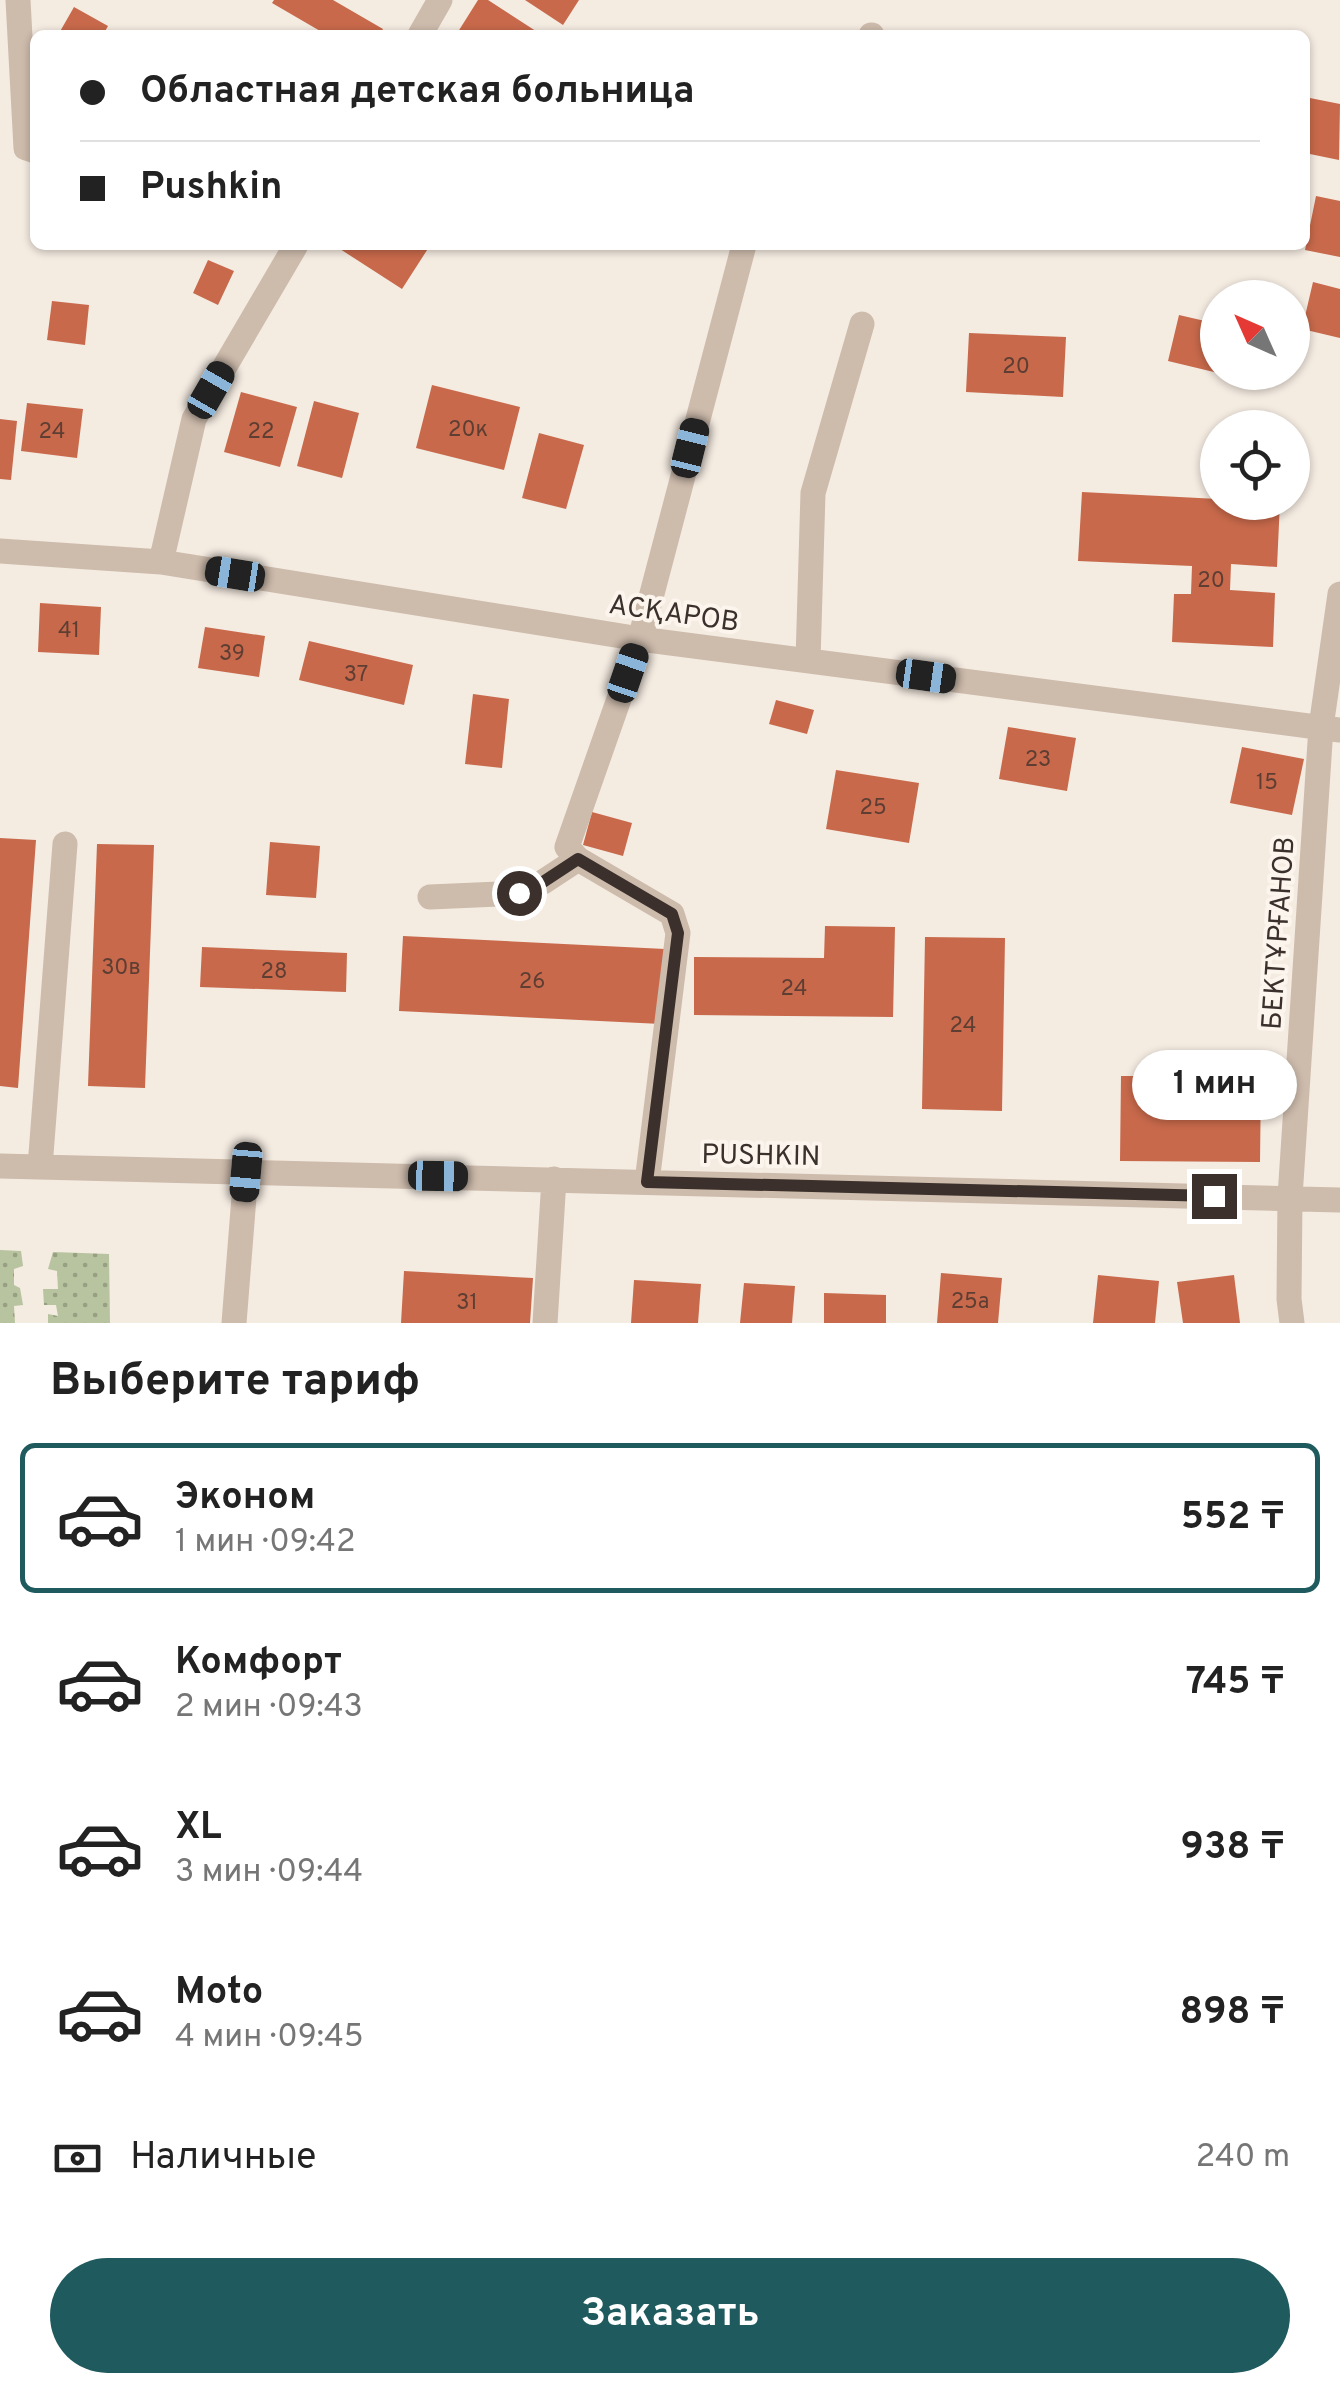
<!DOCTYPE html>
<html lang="ru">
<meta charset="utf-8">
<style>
:root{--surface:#fff;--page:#f6f6f6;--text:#222;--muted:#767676;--line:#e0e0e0;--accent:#1f5a5e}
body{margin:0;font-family:Overpass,sans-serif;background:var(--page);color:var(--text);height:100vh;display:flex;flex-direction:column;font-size:38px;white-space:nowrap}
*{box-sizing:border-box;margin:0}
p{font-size:32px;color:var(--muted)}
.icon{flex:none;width:55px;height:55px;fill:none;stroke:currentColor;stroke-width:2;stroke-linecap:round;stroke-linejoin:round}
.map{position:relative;height:1323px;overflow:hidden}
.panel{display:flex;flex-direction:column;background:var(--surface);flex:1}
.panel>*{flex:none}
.banner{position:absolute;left:30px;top:30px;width:1280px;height:220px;border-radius:15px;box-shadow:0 2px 8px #0004;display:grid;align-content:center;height:220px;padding:0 50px;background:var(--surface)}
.needle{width:65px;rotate:315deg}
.buttons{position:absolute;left:1200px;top:280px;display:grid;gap:20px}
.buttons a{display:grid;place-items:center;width:110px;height:110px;border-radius:50%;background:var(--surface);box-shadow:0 2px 8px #0004;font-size:50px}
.end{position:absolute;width:45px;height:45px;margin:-22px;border:12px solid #3b302b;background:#fff;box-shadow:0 0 0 5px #fff}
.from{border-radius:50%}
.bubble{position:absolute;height:70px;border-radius:35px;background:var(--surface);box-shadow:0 2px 8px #0004;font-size:32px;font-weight:700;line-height:70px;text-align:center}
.car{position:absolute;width:30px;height:60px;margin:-30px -15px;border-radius:12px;box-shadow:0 0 8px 2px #0007;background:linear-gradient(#222 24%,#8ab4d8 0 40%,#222 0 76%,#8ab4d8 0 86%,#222 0)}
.banner b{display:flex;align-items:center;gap:35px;height:95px;font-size:38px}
.banner b+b{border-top:2px solid var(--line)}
.banner i{width:25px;height:25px;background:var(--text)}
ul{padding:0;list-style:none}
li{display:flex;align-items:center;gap:30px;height:150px;margin:0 20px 15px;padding:0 30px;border:5px solid transparent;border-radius:15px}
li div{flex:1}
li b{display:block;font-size:38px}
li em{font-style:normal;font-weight:700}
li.current{border-color:var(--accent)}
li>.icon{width:90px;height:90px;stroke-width:1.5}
h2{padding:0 50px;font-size:45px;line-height:120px}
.pay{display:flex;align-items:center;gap:25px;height:110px;padding:0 50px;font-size:38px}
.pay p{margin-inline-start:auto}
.cta{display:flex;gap:20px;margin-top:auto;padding:20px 50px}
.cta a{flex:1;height:115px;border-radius:60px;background:var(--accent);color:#fff;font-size:40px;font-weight:700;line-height:115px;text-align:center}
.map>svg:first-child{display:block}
.grass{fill:url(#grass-dots)}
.building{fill:#c8694b}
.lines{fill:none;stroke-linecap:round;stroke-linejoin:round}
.minor{stroke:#cdbbac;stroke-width:25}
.route{stroke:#3b302b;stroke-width:12}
.labels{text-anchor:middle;stroke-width:8;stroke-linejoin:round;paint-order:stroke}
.number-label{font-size:22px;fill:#5e3e33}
.street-label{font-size:28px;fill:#3b302b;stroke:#fbf5ee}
</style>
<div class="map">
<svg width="1340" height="1323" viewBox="0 0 1340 1323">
<defs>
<pattern id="grass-dots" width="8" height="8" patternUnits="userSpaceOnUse" patternTransform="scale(2.5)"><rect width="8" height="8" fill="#b8c4a0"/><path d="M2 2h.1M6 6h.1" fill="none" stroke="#97a083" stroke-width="1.8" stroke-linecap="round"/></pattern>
</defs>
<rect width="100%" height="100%" fill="#f4ebe1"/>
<path class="grass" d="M 0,1250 L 21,1251 L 23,1266 L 14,1269 L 14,1285 L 20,1288 L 23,1305 L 14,1306 L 15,1323 L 0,1323 Z
M 53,1252 L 109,1254 L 110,1323 L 48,1323 L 48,1314 L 58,1316 L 56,1305 L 44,1305 L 43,1289 L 58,1289 L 57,1271 L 48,1269 Z"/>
<path class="building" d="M 274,0 L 333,0 L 383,29 L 380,35 L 327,35 L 272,3 Z
M 478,0 L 488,0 L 542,35 L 456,35 Z
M 525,0 L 579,0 L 563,25 Z
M 74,7 L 108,26 L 103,35 L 58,35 Z
M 1305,97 L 1340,104 L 1339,160 L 1305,153 Z
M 1316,196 L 1340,201 L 1340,257 L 1305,250 Z
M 343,245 L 427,245 L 429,247 L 402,289 L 340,249 Z
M 208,260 L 234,271 L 218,305 L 193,293 Z
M 1313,282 L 1340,289 L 1340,338 L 1302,329 Z
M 52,301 L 89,305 L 85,345 L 47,340 Z
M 1179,315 L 1218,324 L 1218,373 L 1168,361 Z
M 969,333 L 1066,337 L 1063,397 L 966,392 Z
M 432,385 L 520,407 L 504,470 L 416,448 Z
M 241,392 L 297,407 L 280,467 L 224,452 Z
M 314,401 L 359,413 L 342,478 L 297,466 Z
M 27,403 L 83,409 L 77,458 L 21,451 Z
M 0,419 L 17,421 L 11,480 L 0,479 Z
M 539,433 L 584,445 L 566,509 L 522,498 Z
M 1082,492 L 1218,499 L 1218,502 L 1280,502 L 1277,567 L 1231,564 L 1230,590 L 1275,593 L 1273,647 L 1172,642 L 1174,594 L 1191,594 L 1192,566 L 1078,561 Z
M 40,603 L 101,607 L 99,655 L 38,652 Z
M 205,627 L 265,636 L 259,677 L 198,668 Z
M 309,641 L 413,665 L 404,705 L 299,680 Z
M 473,694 L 509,699 L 502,768 L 465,764 Z
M 776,700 L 814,710 L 807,734 L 769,724 Z
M 1008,727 L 1076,738 L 1067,791 L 999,779 Z
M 1242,747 L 1304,759 L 1292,815 L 1230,803 Z
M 836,770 L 919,783 L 909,843 L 826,829 Z
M 592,812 L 632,823 L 623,856 L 583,845 Z
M 0,838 L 36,840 L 18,1088 L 0,1086 Z
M 270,842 L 320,846 L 316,898 L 266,895 Z
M 97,844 L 154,845 L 145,1088 L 88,1086 Z
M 825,926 L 895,927 L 893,1017 L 694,1015 L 694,957 L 824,958 Z
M 403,936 L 665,949 L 661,1024 L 399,1011 Z
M 925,937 L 1005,938 L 1002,1111 L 922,1109 Z
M 202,947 L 347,953 L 346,992 L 200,987 Z
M 1121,1076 L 1174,1076 L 1174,1102 L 1230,1103 L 1230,1076 L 1261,1077 L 1260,1162 L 1120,1161 Z
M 404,1271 L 533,1278 L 530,1323 L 401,1323 Z
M 941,1273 L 1002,1278 L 998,1323 L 937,1323 Z
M 1098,1275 L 1159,1281 L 1155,1323 L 1093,1323 Z
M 1234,1275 L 1240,1323 L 1183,1323 L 1177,1282 Z
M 634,1280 L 701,1284 L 698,1323 L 631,1323 Z
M 744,1283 L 795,1286 L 792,1323 L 740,1323 Z
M 824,1293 L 886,1295 L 886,1323 L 824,1323 Z"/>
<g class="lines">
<path class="minor" d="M 18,0 L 26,148 L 35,151
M 420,35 L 440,0
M 871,35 L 872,35
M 0,551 L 161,562 L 640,639 L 1340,730
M 161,562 L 194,419 L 296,245
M 808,660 L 813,493 L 862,324
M 430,897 L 519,893 L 543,882 L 578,859
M 0,1166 L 1340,1200
M 40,1167 L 65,844
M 647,1182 L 678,933 L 672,914 L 578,859 L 567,847 L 640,639 L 744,245
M 234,1323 L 246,1172
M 545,1323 L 554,1179
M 1292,1323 L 1289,1299 L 1290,1197 L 1321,727 L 1340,594"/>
</g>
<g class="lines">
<path class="route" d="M 519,893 L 543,882 L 578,859 L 672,914 L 678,933 L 647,1182 L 1214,1196"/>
</g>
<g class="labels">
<g class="number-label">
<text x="1016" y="373">20</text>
<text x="468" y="436">20к</text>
<text x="52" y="438">24</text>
<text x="261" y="438">22</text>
<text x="1211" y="587">20</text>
<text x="69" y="637">41</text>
<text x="232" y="660">39</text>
<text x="356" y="681">37</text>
<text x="1038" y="766">23</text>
<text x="1267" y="789">15</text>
<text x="873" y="814">25</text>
<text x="121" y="974">30в</text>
<text x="274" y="978">28</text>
<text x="532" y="988">26</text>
<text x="794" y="995">24</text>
<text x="963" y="1032">24</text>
<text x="970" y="1308">25а</text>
<text x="467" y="1309">31</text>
</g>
<g class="street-label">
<text transform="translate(674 612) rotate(8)" y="10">АСҚАРОВ</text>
<text transform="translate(1277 933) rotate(-86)" y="10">БЕКТҰРҒАНОВ</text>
<text transform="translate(761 1154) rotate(1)" y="10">PUSHKIN</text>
</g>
</g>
</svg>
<div class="buttons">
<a><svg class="needle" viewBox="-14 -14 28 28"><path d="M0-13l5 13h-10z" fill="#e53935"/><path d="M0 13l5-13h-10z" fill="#767676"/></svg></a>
<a><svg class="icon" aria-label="locate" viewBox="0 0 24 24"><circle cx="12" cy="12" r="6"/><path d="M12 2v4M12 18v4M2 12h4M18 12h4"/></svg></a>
</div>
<i class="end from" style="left:519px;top:893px"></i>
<i class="end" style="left:1214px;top:1196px"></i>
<div class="bubble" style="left:1132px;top:1050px;width:165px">1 мин</div>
<i class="car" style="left:211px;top:390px;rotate:30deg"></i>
<i class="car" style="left:690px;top:448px;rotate:14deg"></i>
<i class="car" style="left:235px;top:574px;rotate:279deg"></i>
<i class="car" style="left:628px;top:673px;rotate:19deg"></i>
<i class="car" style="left:926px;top:676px;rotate:98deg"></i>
<i class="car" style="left:246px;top:1172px;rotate:185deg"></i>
<i class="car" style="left:438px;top:1176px;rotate:91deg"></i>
<div class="banner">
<b><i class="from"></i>Областная детская больница</b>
<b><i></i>Pushkin</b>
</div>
</div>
<section class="panel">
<h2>Выберите тариф</h2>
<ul>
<li class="current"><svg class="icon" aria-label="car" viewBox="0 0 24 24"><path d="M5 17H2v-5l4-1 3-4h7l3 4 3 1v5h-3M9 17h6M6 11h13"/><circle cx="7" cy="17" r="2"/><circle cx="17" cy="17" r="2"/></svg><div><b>Эконом</b><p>1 мин · 09:42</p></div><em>552 ₸</em></li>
<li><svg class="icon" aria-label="car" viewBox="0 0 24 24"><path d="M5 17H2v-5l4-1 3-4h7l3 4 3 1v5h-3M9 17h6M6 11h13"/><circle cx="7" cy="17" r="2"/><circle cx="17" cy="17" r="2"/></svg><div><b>Комфорт</b><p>2 мин · 09:43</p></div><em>745 ₸</em></li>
<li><svg class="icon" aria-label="car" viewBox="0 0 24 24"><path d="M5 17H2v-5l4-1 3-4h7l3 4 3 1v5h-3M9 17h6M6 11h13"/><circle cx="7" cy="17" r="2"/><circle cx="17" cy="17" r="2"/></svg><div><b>XL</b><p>3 мин · 09:44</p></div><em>938 ₸</em></li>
<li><svg class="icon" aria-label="car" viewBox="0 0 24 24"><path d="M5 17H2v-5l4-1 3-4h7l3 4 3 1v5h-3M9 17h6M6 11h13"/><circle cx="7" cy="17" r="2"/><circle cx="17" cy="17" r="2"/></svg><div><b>Moto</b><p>4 мин · 09:45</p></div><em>898 ₸</em></li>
</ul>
<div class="pay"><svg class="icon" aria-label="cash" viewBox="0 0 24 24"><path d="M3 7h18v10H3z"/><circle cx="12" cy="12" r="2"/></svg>Наличные<p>240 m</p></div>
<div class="cta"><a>Заказать</a></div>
</section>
